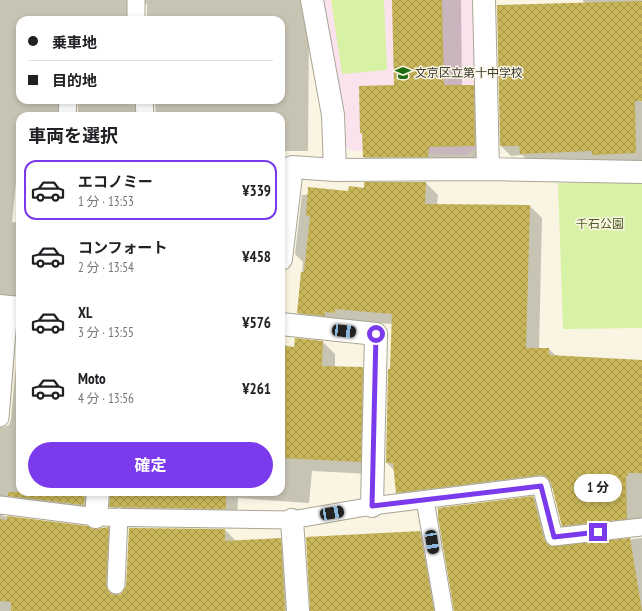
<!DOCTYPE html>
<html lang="ja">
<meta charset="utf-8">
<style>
:root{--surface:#fff;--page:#f6f6f6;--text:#202124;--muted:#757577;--line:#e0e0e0;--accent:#7c3aed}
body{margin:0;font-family:"PT Sans Narrow","Noto Sans JP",sans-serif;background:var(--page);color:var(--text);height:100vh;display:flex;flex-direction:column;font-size:15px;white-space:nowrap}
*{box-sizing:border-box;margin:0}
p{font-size:13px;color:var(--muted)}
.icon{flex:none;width:22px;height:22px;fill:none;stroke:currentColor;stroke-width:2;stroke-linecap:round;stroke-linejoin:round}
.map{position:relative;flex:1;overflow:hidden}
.side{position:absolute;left:16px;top:112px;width:269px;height:384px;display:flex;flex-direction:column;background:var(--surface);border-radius:12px;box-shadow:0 2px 6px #0003}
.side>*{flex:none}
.top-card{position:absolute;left:16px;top:16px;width:269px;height:88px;border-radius:12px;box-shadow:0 2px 6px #0003;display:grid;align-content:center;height:88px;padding:0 12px;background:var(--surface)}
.end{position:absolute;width:18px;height:18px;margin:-9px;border:5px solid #7c3aed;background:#fff;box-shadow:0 0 0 2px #fff}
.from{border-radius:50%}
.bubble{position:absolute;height:28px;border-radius:14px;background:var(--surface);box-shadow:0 2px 6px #0003;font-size:13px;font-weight:700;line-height:28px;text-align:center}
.car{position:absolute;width:12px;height:24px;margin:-12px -6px;border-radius:5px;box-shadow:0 0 3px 1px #0007;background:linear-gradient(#222 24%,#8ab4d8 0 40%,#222 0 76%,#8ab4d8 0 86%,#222 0)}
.top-card b{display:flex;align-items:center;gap:14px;height:38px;font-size:15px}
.top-card b+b{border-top:1px solid var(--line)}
.top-card i{width:10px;height:10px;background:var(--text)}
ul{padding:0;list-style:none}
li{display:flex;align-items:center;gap:12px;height:60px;margin:0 8px 6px;padding:0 4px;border:2px solid transparent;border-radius:12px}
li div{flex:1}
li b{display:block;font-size:15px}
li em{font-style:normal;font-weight:700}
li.selected{border-color:var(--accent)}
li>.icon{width:36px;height:36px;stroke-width:1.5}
h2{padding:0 12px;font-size:18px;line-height:48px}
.action{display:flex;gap:8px;margin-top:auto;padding:8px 12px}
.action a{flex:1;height:46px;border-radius:24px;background:var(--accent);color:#fff;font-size:16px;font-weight:700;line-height:46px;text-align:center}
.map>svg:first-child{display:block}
.education{fill:#fbe3ee}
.green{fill:#d7f2a5}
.shadow{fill:#0003;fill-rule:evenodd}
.building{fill:url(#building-cross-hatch)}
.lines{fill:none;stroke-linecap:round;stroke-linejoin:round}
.service-casing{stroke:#a9a695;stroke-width:19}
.minor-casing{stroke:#a9a695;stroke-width:24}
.service{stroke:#fff;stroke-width:17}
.minor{stroke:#fff;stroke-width:22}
.route{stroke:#7c3aed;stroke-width:5}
.labels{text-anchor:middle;stroke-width:3;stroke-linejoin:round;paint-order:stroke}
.poi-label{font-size:12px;fill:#3d3b34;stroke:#f9f5e2;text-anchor:start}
.park-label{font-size:12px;fill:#4b5d22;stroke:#f9f5e2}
</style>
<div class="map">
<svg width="642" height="611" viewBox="0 0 642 611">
<defs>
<pattern id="building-cross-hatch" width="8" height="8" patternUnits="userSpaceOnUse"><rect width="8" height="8" fill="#c9b659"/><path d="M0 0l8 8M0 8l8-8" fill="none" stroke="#a4954a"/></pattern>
</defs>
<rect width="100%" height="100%" fill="#f9f5e2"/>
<path class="education" d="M 319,0 L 475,0 L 478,146 L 466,155 L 352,151 L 342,145 Z"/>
<path class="green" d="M 331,0 L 384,0 L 387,70 L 342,74 Z
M 558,183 L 642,183 L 642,328 L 563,329 Z"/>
<path class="shadow" d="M 0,0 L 306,0 L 309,29 L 308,151 L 281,151 L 281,116 L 156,116 L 155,103 L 151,103 L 146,116 L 78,116 L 78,103 L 75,103 L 70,116 L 20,116 L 20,183 L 16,182 L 12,222 L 20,223 L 20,306 L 0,316 ZM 147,3 L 147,20 L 281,20 L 281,100 L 20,100 L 20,20 L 138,20 L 139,8 Z
M 393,0 L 461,0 L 462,86 L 473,86 L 493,106 L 494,166 L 384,177 L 364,157 L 364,135 L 361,132 L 395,86 Z
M 583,0 L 642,0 L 642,163 L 531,164 L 522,155 L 511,156 L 501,146 L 584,4 Z
M 365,183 L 426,183 L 438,195 L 437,205 L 530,206 L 542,218 L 539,349 L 549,349 L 556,356 L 642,361 L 642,530 L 575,538 L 562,526 L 553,488 L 409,505 L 397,492 L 395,471 L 387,463 L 393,324 L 347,321 L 311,325 L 298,313 L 303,262 L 295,254 L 302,195 L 349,192 L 365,189 Z
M 0,321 L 10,331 L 2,428 L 9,425 L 11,419 L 20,321 L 20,492 L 108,492 L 96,517 L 4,511 L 3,516 L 87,527 L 94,530 L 108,528 L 120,540 L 118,595 L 225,530 L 236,541 L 280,539 L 292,551 L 296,611 L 0,611 Z
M 323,342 L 335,354 L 335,367 L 362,368 L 375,381 L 372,474 L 312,471 L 309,503 L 238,498 L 237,521 L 123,519 L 110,507 L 110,492 L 281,492 L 281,346 L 295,348 Z
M 533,497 L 545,509 L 555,548 L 642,538 L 642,611 L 455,611 Z
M 420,532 L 432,544 L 443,611 L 311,611 Z"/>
<path class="building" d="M 392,0 L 442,0 L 444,85 L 474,85 L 475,146 L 429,147 L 428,157 L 363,157 L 362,133 L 360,133 L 359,86 L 394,85 Z
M 642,1 L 642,101 L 635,101 L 636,153 L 592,155 L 592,151 L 520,154 L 519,146 L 500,146 L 497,5 Z
M 364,182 L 426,182 L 425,204 L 530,205 L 526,348 L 549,348 L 549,355 L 642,360 L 642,473 L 628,473 L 628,476 L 626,476 L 627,519 L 562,526 L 551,482 L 545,476 L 540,475 L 396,493 L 393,463 L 386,463 L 388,369 L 390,369 L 392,314 L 335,309 L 335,313 L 325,312 L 325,316 L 297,313 L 301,272 L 304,272 L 310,216 L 306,216 L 308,187 L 348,191 L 349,186 L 364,188 Z
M 295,338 L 323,341 L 322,366 L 363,367 L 361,462 L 281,458 L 281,345 L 294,347 Z
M 8,492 L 85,492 L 84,505 L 8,496 Z
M 110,492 L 226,492 L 226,509 L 109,507 Z
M 533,496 L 544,539 L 550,546 L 630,538 L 642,611 L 454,611 L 438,517 L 438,508 Z
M 7,516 L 88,526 L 95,529 L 109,527 L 106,585 L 110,593 L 115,595 L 121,594 L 126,586 L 129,528 L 225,529 L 225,541 L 281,538 L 285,611 L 11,611 L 11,602 L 0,601 L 0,519 L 7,520 Z
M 420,531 L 434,611 L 310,611 L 306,537 Z"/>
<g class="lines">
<defs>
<path id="service" d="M 136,0 L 136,20
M 144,100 L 145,116
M 67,116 L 68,100
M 0,418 L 9,307
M 425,500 L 444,611
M 0,505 L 96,517 L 292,520 L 372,506 L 541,485 L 554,537 L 642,527
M 116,585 L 119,517"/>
<path id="minor" d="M 312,0 L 333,115 L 335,170
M 484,0 L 488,169
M 281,259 L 292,167 L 335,170 L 488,169 L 642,172
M 0,306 L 20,308
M 281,324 L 376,334 L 372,506
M 96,517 L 98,492
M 292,520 L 298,611"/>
</defs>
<use href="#service" class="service-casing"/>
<use href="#minor" class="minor-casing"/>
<use href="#service" class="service"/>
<use href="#minor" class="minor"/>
</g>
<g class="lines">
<path class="route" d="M 376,334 L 372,506 L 541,486 L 554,537 L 598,532"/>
</g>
<defs>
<symbol id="school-bare" viewBox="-9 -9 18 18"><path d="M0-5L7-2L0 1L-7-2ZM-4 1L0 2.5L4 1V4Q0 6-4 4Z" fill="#1d6c10" stroke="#f9f5e2" stroke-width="2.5" paint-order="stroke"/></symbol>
</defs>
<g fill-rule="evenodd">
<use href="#school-bare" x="392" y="62" width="22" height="22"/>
</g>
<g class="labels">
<g class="poi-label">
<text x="415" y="77">文京区立第十中学校</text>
</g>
<g class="park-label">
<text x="600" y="228">千石公園</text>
</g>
</g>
</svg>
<i class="end from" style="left:376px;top:334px"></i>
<i class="end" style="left:598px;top:532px"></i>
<div class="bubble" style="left:574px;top:474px;width:48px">1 分</div>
<i class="car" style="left:344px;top:331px;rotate:96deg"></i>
<i class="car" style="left:332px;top:513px;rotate:80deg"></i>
<i class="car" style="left:432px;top:542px;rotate:171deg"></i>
<div class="top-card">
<b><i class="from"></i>乗車地</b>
<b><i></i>目的地</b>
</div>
<section class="side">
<h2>車両を選択</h2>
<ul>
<li class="selected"><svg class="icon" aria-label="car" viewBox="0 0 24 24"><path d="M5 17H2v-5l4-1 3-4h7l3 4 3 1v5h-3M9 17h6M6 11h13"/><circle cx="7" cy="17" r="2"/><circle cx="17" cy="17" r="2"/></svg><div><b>エコノミー</b><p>1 分 · 13:53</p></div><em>¥339</em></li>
<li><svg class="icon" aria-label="car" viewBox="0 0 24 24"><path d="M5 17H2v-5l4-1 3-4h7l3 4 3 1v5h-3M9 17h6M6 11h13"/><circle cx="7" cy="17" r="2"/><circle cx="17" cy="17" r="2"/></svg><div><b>コンフォート</b><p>2 分 · 13:54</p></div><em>¥458</em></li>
<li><svg class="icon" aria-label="car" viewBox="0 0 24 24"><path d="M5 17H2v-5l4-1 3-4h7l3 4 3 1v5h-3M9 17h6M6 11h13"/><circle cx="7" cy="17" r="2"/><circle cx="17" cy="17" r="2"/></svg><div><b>XL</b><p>3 分 · 13:55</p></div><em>¥576</em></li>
<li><svg class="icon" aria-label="car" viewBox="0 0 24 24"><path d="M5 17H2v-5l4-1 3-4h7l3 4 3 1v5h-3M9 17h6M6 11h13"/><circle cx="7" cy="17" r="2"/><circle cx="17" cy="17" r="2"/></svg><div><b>Moto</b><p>4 分 · 13:56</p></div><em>¥261</em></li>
</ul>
<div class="action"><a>確定</a></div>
</section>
</div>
